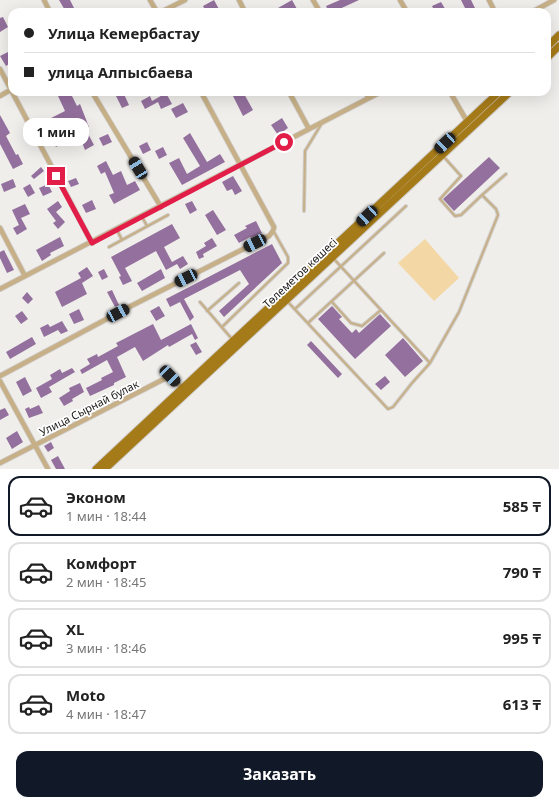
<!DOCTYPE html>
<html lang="ru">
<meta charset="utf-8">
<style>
:root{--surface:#fff;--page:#f6f6f6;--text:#222;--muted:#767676;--line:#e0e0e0;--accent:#111827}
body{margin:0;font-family:"Noto Sans",sans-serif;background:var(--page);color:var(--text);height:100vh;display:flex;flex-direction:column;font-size:15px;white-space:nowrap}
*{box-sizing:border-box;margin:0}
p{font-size:13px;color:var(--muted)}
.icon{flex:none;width:22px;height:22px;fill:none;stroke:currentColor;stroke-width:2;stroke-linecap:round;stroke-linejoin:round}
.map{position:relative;height:469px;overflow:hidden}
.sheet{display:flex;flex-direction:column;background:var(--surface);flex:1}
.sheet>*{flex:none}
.top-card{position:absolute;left:8px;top:8px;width:543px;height:88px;border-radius:12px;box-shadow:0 4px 16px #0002;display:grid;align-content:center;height:88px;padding:0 16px;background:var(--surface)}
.end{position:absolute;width:18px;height:18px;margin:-9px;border:5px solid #e11d48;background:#fff;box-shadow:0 0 0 2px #fff}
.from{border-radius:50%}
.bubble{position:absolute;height:28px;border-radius:12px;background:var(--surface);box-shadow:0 4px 16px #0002;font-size:13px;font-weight:700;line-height:28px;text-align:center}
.car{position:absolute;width:12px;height:24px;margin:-12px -6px;border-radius:5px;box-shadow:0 0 3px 1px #0007;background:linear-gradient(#222 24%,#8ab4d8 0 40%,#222 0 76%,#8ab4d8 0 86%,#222 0)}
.top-card b{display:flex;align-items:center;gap:14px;height:38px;font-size:15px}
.top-card b+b{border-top:1px solid var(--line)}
.top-card i{width:10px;height:10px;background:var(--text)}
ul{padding:7px 0 0;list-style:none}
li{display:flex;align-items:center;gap:12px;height:60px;margin:0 8px 6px;padding:0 8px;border:2px solid var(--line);border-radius:12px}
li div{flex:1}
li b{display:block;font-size:15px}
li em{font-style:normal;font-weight:700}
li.selected{border-color:var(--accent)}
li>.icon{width:36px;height:36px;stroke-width:1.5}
.action{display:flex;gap:8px;margin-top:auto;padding:8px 16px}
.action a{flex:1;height:46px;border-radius:12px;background:var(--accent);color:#fff;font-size:16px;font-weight:700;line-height:46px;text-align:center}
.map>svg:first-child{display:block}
.green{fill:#f3d8a5}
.building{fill:#93709d}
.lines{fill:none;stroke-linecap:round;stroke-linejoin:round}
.service-casing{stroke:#ceccc9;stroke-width:4}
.minor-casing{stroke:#ceccc9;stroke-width:6}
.primary-casing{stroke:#ceccc9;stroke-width:9}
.service{stroke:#c7b087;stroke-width:2}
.minor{stroke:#c7b087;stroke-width:4.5}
.primary{stroke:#a57a18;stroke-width:7}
.route{stroke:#e11d48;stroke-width:5}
.labels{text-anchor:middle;stroke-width:3.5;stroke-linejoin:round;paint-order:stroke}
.street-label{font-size:11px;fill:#1a1918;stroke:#fff}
</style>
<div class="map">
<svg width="559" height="469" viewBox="0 0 559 469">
<rect width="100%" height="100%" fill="#f0eeeb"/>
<path class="green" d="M 425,239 L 459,278 L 434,301 L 398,263 Z"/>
<path class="building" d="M 59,0 L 70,0 L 74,8 L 66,12 Z
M 214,0 L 220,11 L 206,12 L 203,6 Z
M 292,0 L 297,9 L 290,12 L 271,12 Z
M 340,0 L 359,0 L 333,12 L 329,12 L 326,6 Z
M 461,0 L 471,0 L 477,12 L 467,12 Z
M 441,2 L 447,12 L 435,12 L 432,6 Z
M 3,17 L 8,27 L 0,32 L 0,18 Z
M 12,50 L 12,62 L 6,66 L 0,56 Z
M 66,92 L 70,92 L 77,106 L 80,104 L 89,127 L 85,128 L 94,145 L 85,150 L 73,119 L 56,128 L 51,118 L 65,111 L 58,96 Z
M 114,92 L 123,92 L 129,105 L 122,108 Z
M 235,92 L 243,92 L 253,110 L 243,116 L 232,94 Z
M 166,93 L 172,104 L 161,109 L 158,102 L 145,109 L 141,101 L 150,96 L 152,101 Z
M 183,103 L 188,112 L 176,118 L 171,109 Z
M 0,115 L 10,133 L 6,136 L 16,155 L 18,154 L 23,164 L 13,169 L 0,144 Z
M 282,118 L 288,128 L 278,135 L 271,125 Z
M 62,132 L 66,141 L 56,147 L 51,138 Z
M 190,133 L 207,162 L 220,154 L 225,162 L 182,185 L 169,163 L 179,158 L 187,174 L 200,166 L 183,138 Z
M 108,134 L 112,142 L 103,146 L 99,138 Z
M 147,142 L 151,150 L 143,154 L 139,146 Z
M 163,147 L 167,155 L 159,159 L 155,151 Z
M 489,157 L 500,168 L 454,211 L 443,199 Z
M 106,161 L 113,175 L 121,171 L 127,185 L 135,181 L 140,190 L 114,204 L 109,195 L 114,193 L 105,172 L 101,174 L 97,166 Z
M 41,167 L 44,171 L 34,179 L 31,176 Z
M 233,176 L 242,191 L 235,195 L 232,189 L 227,191 L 222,182 Z
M 76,178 L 79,184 L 71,187 L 68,181 Z
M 13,179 L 16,187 L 4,192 L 1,184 Z
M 30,184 L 35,193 L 28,197 L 23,188 Z
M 48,184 L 52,192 L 43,196 L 39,188 Z
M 92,200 L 96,209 L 86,213 L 82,205 Z
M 58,201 L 62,207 L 56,212 L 65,222 L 58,229 L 53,223 L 56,221 L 47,209 Z
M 192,201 L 197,210 L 190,214 L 185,204 Z
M 25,204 L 30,214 L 21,218 L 27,229 L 17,235 L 13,228 L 19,225 L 12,210 Z
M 213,210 L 226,230 L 217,235 L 205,215 Z
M 256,221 L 262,233 L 251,238 L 250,237 L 239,243 L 234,235 L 247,228 L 245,226 Z
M 172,224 L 180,238 L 164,247 L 172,262 L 183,256 L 188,264 L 180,269 L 177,264 L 166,270 L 156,251 L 125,268 L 132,281 L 123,285 L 119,277 L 121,276 L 111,257 Z
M 60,237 L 64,246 L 50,253 L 51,255 L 42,261 L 36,250 Z
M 212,238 L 217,246 L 203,254 L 204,257 L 199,259 L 196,252 L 206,246 L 204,243 Z
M 272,244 L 282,263 L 224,317 L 219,311 L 249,284 L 240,270 L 184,299 L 194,317 L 190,321 L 180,302 L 170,307 L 166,299 Z
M 4,250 L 14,270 L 7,273 L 0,258 L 0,252 Z
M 87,267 L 93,276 L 82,283 L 87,294 L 62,307 L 55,292 L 81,278 L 78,273 Z
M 104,269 L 108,277 L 102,280 L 98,272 Z
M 161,269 L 165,278 L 142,291 L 137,283 Z
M 112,290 L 119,305 L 115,307 L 107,292 Z
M 27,292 L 33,299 L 28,304 L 22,298 Z
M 159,306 L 165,316 L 156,321 L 150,311 Z
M 332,306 L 342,317 L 339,319 L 352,333 L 356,329 L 359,333 L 380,314 L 391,326 L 355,359 L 318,319 Z
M 79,309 L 84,320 L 74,324 L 69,314 Z
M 22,311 L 28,319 L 21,324 L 15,316 Z
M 62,321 L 68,331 L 61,334 L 58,330 L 44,337 L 40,328 L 48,324 L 50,327 Z
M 153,324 L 161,340 L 191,324 L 198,338 L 195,340 L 192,334 L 169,347 L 168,345 L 143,361 L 135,347 L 117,357 L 126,377 L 114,383 L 114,385 L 90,396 L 86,388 L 102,380 L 101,378 L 113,372 L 107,360 L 82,374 L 80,370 L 90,364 L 87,359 L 97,354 L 98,357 L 118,346 L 116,343 Z
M 32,337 L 36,344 L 10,359 L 6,352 Z
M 403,338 L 423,361 L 405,377 L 385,355 Z
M 311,341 L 342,374 L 338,378 L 307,345 Z
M 196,342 L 202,352 L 196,355 L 190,345 Z
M 72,368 L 75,372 L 49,387 L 52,392 L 41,398 L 36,388 L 52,379 L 50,375 L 60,369 L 62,373 Z
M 385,376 L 390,382 L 381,390 L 375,384 Z
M 25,377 L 32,391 L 23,396 L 16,382 Z
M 80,383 L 84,392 L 72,399 L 73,401 L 64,406 L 59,398 L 70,391 L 69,388 Z
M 39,405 L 43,413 L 29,418 L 25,409 L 29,407 L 30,409 Z
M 5,408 L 9,415 L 0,420 L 0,410 Z
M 17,431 L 23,442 L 12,449 L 6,438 Z
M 51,442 L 54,448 L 48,452 L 44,446 Z
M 58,456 L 65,469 L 56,469 L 51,460 Z"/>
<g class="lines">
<defs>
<path id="service" d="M 482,195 L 506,174
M 304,211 L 305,151 L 322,123
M 142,217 L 147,226
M 117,230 L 122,240
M 109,247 L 168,215
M 287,301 L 388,409 L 393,407 L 412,383 L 430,363 L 333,258
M 200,302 L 232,339
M 332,302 L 351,323 L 362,326 L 381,310
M 295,309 L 406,206
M 207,311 L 239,283
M 308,323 L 384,253
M 222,327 L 288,263 L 288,257 L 274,232
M 430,363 L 459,312 L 498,215 L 496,209 L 482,195 L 461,215 L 455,216 L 440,199 L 461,176 L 443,156"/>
<path id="minor" d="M 44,0 L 50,12
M 150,0 L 157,12
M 239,0 L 245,12
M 313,0 L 320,12
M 400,0 L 407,12
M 489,0 L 495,12
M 161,12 L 185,0
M 532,12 L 554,0
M 0,69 L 92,243
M 92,92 L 161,207
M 289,92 L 309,129
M 365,92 L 369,98 L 381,92
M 450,92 L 468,123
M 0,96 L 12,89
M 0,228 L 25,276
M 0,289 L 369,98
M 0,376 L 131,306 L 269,236 L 273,231 L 274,227 L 201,92
M 0,381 L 48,469
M 0,463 L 170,376 L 183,389"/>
<path id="primary" d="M 547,47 L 559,35
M 547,58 L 559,46
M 96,469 L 499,92
M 105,469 L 510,92"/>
</defs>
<use href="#service" class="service-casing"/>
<use href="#minor" class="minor-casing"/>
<use href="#primary" class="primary-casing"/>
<use href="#service" class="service"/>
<use href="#minor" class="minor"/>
<use href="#primary" class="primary"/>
</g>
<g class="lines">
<path class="route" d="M 56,176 L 92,243 L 284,142"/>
</g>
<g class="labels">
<g class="street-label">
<text transform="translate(300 273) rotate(-43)" y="4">Төлеметов көшесі</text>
<text transform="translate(89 408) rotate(-27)" y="4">Улица Сырнай булак</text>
</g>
</g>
</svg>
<i class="end from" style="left:284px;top:142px"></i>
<i class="end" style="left:56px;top:176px"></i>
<div class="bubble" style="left:23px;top:118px;width:66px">1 мин</div>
<i class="car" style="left:445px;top:143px;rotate:227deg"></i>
<i class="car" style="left:138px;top:168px;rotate:329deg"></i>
<i class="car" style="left:367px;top:216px;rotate:227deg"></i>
<i class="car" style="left:255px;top:243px;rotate:243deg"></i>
<i class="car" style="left:186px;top:278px;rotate:243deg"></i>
<i class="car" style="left:118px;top:313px;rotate:62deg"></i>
<i class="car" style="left:170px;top:376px;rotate:136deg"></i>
<div class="top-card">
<b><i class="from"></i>Улица Кемербастау</b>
<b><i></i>улица Алпысбаева</b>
</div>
</div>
<section class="sheet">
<ul>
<li class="selected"><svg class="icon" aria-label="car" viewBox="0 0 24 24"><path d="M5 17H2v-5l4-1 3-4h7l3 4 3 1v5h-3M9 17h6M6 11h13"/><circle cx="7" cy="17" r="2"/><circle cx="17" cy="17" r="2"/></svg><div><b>Эконом</b><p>1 мин · 18:44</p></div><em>585 ₸</em></li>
<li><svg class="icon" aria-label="car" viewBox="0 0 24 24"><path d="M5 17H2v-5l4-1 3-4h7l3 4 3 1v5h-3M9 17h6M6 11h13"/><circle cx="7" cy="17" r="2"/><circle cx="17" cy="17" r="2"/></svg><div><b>Комфорт</b><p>2 мин · 18:45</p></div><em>790 ₸</em></li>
<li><svg class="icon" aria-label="car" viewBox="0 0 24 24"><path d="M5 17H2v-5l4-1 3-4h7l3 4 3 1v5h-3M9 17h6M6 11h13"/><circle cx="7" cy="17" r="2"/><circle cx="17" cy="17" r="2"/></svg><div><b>XL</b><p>3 мин · 18:46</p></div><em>995 ₸</em></li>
<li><svg class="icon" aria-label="car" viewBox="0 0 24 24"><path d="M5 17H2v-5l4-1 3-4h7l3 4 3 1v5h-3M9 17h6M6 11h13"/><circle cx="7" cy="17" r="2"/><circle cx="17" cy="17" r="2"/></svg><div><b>Moto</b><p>4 мин · 18:47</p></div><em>613 ₸</em></li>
</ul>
<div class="action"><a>Заказать</a></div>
</section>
